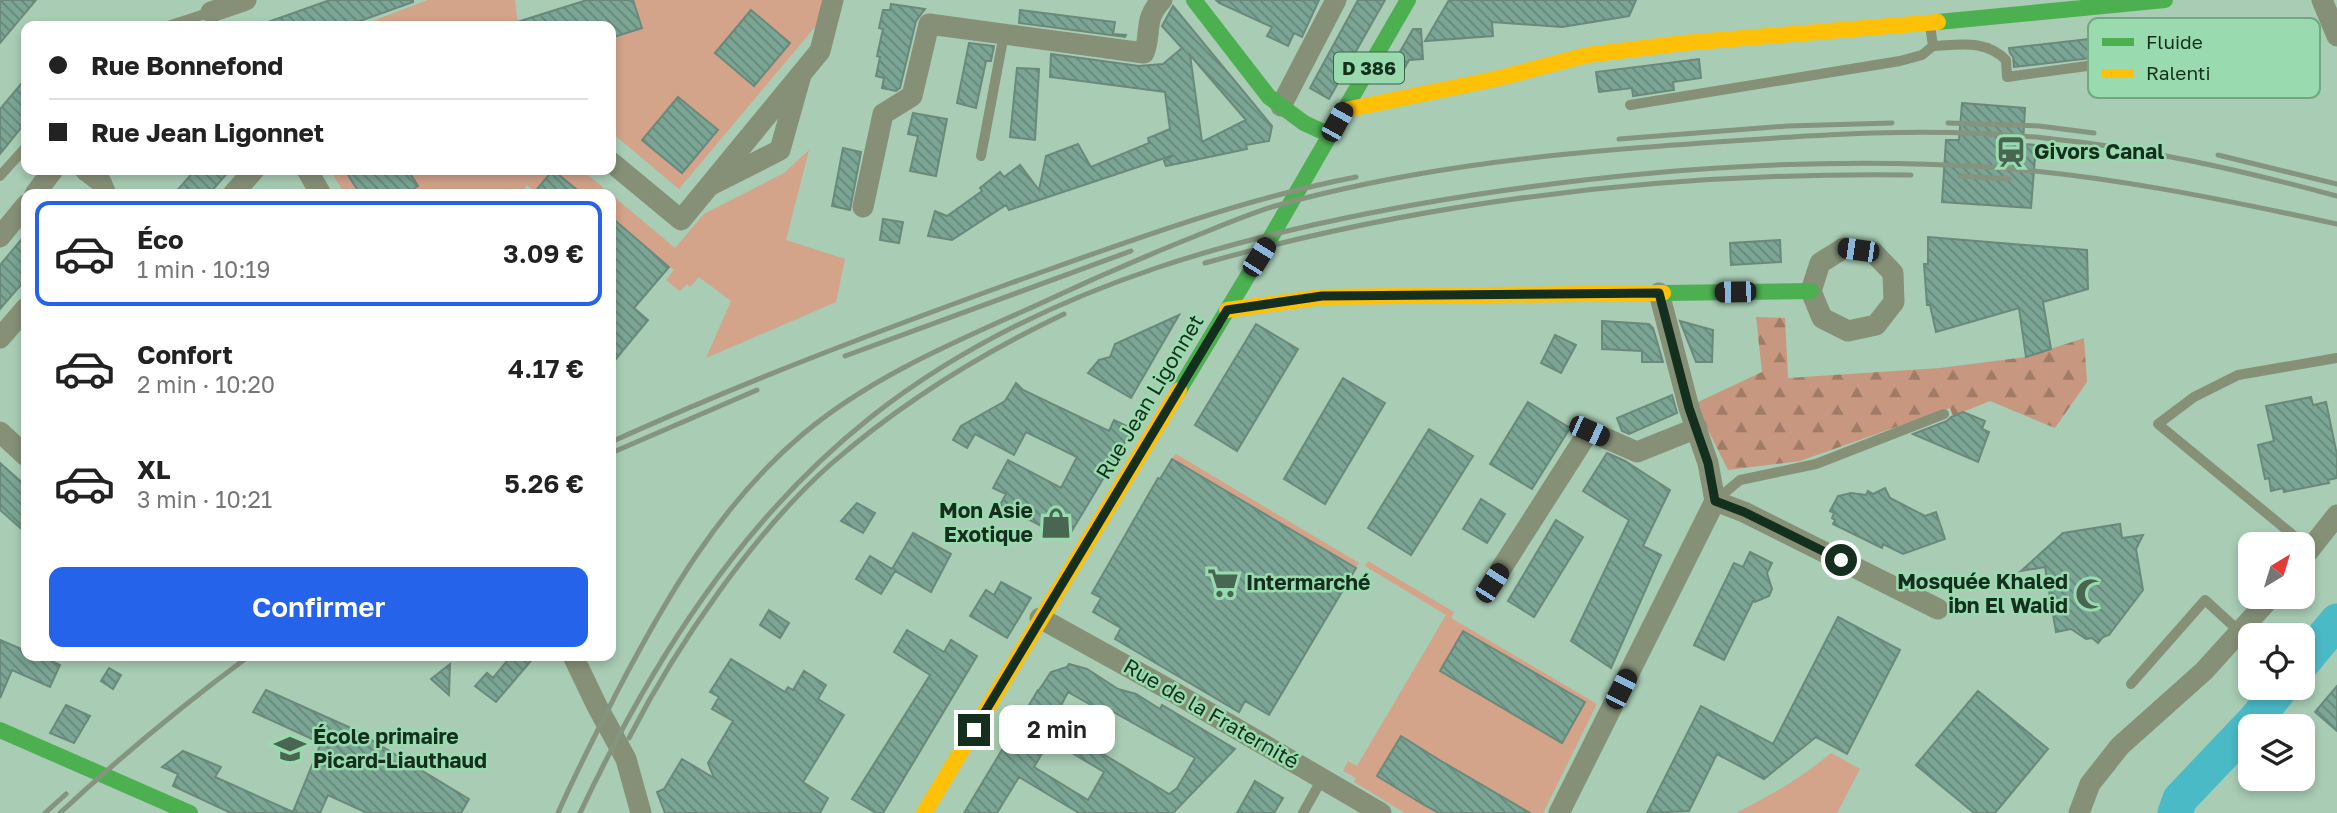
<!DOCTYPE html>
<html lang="fr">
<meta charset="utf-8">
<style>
:root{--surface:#fff;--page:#f6f6f6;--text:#222;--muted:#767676;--line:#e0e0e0;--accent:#2563eb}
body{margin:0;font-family:"Golos Text",sans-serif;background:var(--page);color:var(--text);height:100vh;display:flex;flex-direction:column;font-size:26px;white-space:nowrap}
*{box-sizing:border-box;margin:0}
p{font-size:23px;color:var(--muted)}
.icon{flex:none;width:38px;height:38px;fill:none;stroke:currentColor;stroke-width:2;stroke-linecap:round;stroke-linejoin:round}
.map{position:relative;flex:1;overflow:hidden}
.sheet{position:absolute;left:21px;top:189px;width:595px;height:472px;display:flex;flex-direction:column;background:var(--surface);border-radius:14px;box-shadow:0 4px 10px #0003}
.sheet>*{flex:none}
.guide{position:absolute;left:21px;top:21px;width:595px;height:154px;border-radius:14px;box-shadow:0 4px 10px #0003;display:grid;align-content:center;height:154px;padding:0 28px;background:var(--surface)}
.needle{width:46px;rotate:38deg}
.buttons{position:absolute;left:2238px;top:532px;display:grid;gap:14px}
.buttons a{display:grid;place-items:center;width:77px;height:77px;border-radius:14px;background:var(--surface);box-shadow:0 4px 10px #0003;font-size:35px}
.end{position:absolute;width:32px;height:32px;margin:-16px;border:9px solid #142f1d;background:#fff;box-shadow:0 0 0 4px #fff}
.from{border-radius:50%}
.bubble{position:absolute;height:49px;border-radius:14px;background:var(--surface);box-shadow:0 4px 10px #0003;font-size:23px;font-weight:600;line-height:49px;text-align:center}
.car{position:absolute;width:21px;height:42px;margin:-21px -10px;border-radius:9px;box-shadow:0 0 5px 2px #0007;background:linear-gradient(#222 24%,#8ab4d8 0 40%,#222 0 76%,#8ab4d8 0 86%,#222 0)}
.guide b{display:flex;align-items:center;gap:24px;height:66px;font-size:26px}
.guide b+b{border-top:2px solid var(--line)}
.guide i{width:18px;height:18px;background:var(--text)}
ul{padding:12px 0 0;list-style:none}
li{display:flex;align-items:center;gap:21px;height:105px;margin:0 14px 10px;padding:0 14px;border:4px solid transparent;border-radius:14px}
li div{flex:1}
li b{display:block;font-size:26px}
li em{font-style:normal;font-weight:600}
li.active{border-color:var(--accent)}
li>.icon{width:63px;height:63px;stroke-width:1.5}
.cta{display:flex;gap:14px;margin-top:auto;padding:14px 28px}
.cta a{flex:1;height:80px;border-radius:14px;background:var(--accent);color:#fff;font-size:28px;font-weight:600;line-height:80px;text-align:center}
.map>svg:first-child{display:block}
.grass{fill:#d3a38a}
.forest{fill:url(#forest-firs)}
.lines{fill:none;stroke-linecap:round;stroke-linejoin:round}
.river{stroke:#4abac6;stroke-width:35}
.building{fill:url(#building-back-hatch);stroke:#6b897b;stroke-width:2;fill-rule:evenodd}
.lane{stroke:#859077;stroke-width:10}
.street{stroke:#859077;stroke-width:21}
.fast{stroke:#4caf50;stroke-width:16}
.slow{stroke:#ffc107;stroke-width:16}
.rail{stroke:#84947e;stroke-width:5}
.route{stroke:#142f1d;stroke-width:9}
.labels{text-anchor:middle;stroke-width:5;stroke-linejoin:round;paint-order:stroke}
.shield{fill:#99dbae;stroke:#3c6348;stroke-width:2}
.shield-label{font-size:19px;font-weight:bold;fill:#142f1d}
.poi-label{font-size:21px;font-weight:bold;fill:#142f1d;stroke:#99dbae;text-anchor:start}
.street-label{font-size:21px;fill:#142f1d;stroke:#99dbae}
.key{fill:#99dbae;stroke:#71a782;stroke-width:2}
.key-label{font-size:19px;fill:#142f1d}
</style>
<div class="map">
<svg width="2337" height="813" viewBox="0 0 2337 813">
<defs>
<pattern id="forest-firs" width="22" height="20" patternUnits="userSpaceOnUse" patternTransform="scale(1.75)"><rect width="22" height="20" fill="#c7987f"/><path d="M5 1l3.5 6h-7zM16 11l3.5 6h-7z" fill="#a07c67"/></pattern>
<pattern id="building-back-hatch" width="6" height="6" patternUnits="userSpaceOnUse" patternTransform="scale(1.75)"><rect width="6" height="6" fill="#7ba595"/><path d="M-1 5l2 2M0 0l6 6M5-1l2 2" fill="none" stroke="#648779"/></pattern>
</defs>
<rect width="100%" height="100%" fill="#a8ccb4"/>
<path class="grass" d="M 428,0 L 515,0 L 518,26 L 359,26 Z
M 633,0 L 828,0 L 825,15 L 679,189 L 611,132 L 611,38 L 642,28 Z
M 809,150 L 786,240 L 845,259 L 836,302 L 706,358 L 731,301 L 699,277 L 690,287 L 687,284 L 680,291 L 666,280 L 674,270 L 611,218 L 611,194 L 582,194 L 553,171 L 536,192 L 527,185 L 520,194 L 345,194 L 330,170 L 582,170 L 675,248 L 704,214 L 784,173 Z
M 1176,454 L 1359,563 L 1356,568 L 1172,459 Z
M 1368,561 L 1454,612 L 1451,618 L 1597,704 L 1543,813 L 1405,813 L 1354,782 L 1356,778 L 1343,771 L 1348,761 L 1357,766 L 1446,615 L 1365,566 Z
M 1831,753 L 1860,769 L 1837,813 L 1736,813 C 1769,796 1802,778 1831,753 Z"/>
<path class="forest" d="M 1756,317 L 1785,318 L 1788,378 L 1940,368 L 2026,357 L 2084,338 L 2087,382 L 2055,428 L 1990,401 L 1953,416 L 1950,408 L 1800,461 L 1728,470 L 1700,414 L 1698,402 L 1762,372 Z"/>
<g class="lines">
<path class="river" d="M 2303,662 L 2337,621
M 2175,813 L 2180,799 L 2256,719 L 2281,688"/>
</g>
<path class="building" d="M 0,0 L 36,0 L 0,43 Z
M 330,0 L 413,0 L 413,2 L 346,26 L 263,26 L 262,24 Z
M 587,0 L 633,0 L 642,28 L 611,38 L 611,26 L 515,26 L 514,23 Z
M 1216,0 L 1319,0 L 1302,37 L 1294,33 L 1288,46 L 1267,36 L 1272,27 L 1219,3 Z
M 1358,0 L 1385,0 L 1329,99 L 1310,88 Z
M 1449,0 L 1636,0 L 1629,16 L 1562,27 L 1492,22 L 1493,36 L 1425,41 Z
M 891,4 L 925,9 L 916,21 L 900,88 L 896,91 L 882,88 L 884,78 L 876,76 L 880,57 L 877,56 L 883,29 L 879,28 L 883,10 L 890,10 Z
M 1173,6 L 1272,126 L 1269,141 L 1246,145 L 1247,149 L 1166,166 L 1164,161 L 1174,155 L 1009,210 L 1006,205 L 952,240 L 928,236 L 935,211 L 947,216 L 982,191 L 980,188 L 1000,172 L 1004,177 L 1020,165 L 1039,190 L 1046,156 L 1078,144 L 1091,167 L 1149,143 L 1148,138 L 1170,129 L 1165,92 L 1050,77 L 1051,54 L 1139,66 L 1163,64 L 1182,48 L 1162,26 ZM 1190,55 L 1246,120 L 1202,142 Z
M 751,10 L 790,43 L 754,86 L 715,53 Z
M 1020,10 L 1115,22 L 1113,34 L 1126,35 L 1125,37 L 1019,23 Z
M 1413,29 L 1421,29 L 1423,59 L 1409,60 L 1403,71 L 1393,64 Z
M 2106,37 L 2109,56 L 2014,67 L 2013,57 L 2010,53 L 2009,48 Z
M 969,43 L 994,46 L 991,61 L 986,61 L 976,108 L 957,103 Z
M 1699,59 L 1701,78 L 1673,82 L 1674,90 L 1633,96 L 1632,88 L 1599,92 L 1596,72 Z
M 1017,68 L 1039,69 L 1035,140 L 1010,137 Z
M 26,78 L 26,122 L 0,154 L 0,109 Z
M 678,97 L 718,130 L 682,173 L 642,140 Z
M 1962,103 L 2025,108 L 2023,144 L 2036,145 L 2031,208 L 1942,202 L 1946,140 L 1959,140 Z
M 913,113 L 947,119 L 936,176 L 910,171 L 918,136 L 908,134 Z
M 843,148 L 861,152 L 850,210 L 832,206 Z
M 195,170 L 230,170 L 209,194 L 174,194 Z
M 345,170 L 408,170 L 418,186 L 405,194 L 360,194 Z
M 553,170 L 582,194 L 533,194 Z
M 611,217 L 669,267 L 634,308 L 648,320 L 611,365 Z
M 883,219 L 903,222 L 899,243 L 880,240 Z
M 26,234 L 26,279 L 0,309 L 0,265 Z
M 1928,237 L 2087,250 L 2088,289 L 2043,302 L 2051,349 L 2026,357 L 2019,308 L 1936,332 L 1930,305 L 1927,305 L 1924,264 L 1928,264 Z
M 1780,240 L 1781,262 L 1731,265 L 1730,243 Z
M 1179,315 L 1131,398 L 1088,373 L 1099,360 L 1110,357 L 1115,344 Z
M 1602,321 L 1649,324 L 1653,328 L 1663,362 L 1642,362 L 1642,351 L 1602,349 Z
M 1680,321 L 1713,330 L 1712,362 L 1696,362 Z
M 1256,324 L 1298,349 L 1237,451 L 1195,425 Z
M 1555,335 L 1576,345 L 1561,373 L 1541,363 Z
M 1343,378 L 1385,403 L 1325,504 L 1284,479 Z
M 1016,383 L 1023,390 L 1109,431 L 1114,420 L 1133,429 L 1067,539 L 1000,505 L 1006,494 L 993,488 L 1008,460 L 1061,488 L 1077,457 L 1026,432 L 1014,455 L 975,434 L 967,448 L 953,440 L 961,426 L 1005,401 Z
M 1672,395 L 1677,413 L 1629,434 L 1622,431 L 1617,418 Z
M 2311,397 L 2313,405 L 2326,402 L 2337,455 L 2337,478 L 2328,480 L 2329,483 L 2284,492 L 2283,488 L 2271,491 L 2269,478 L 2265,479 L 2258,445 L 2274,441 L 2266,406 Z
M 1528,402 L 1570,428 L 1532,489 L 1490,464 Z
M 1963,412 L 1985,421 L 1982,429 L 1989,432 L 1978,462 L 1913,434 L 1947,421 L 1951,417 Z
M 1429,429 L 1473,456 L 1411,555 L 1368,528 Z
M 1607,453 L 1625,461 L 1670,490 L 1643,546 L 1661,555 L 1611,668 L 1571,641 L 1629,520 L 1583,491 Z
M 1172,459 L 1356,568 L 1269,715 L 1245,701 L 1239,712 L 1115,639 L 1121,628 L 1093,612 L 1101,598 L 1092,593 L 1158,478 L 1160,479 Z
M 0,463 L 26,486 L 26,533 L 0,510 Z
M 1885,488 L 1890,498 L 1925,516 L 1936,512 L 1945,539 L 1903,554 L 1883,544 L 1882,548 L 1833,524 L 1835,520 L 1832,518 L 1834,513 L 1830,511 L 1838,496 L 1851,493 L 1866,495 L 1868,491 L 1873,494 Z
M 1481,499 L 1505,514 L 1487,543 L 1463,529 Z
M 857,503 L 875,513 L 863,533 L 841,521 Z
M 1556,520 L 1583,537 L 1534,617 L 1508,601 Z
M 2120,524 L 2122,538 L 2143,535 L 2136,549 L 2143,590 L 2109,635 L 2103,637 L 2098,643 L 2092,638 L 2086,639 L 2071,629 L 2056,632 L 2045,567 L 2021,571 L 2063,533 Z
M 913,533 L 951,554 L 931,592 L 895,571 L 881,594 L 856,579 L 870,556 L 892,569 Z
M 1750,552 L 1772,563 L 1767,573 L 1772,589 L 1769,596 L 1755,602 L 1753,601 L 1724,660 L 1694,645 L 1734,563 L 1743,567 Z
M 1001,582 L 1031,598 L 1007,638 L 970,616 L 986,590 L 994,595 Z
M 769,610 L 789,623 L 780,638 L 760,625 Z
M 1838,617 L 1900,650 L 1847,754 L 1816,737 L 1764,779 L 1717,754 L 1689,811 L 1647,813 L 1701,706 L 1773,744 Z
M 907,630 L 944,652 L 951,640 L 977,656 L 883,813 L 876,813 L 852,799 L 930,675 L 894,652 Z
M 1463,631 L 1585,702 L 1562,743 L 1440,671 Z
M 0,640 L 26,651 L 26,656 L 41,656 L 60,665 L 50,687 L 12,670 L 0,698 Z
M 511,656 L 535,656 L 496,702 L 475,686 L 487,673 L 493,678 Z
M 731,659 L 785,692 L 788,687 L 793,690 L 804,671 L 826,685 L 818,699 L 844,715 L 803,782 L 828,798 L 820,813 L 665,813 L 657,792 L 664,789 L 682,759 L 714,778 L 708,763 L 733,721 L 712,709 L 719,697 L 710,692 Z
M 450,664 L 449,695 L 431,679 Z
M 1069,664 L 1087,669 L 1118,689 L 1136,694 L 1160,709 L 1162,705 L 1235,749 L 1173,813 L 1079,813 L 1019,777 L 997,813 L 964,813 L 1038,690 L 1039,690 L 1051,672 L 1067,667 ZM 1068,692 L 1105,713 L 1108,709 L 1195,758 L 1177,788 L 1169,794 L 1052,723 ZM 1050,740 L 1104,772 L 1088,800 L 1034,767 Z
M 109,668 L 121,675 L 113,689 L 101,681 Z
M 2337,686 L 2337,731 L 2315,712 Z
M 266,690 L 353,729 L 469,799 L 461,813 L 367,813 L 328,795 L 320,813 L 231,813 L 173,786 L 178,774 L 162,767 L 183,751 L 221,767 L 215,777 L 293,812 L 321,743 L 253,712 Z
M 1978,691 L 2048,749 L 1995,813 L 1974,813 L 1916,765 Z
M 66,705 L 90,716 L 74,743 L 50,733 Z
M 1401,736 L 1441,761 L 1530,813 L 1439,813 L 1424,805 L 1377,776 Z
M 1255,781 L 1283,798 L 1274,813 L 1237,813 Z"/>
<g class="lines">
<path class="lane" d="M 168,26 L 211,12
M 1933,46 C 1960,45 1985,39 2006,60 L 2007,77 L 2087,66
M 1630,105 L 1900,61 L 1922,55 L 1933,46 L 1930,25
M 981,156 L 1004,34
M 0,176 L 26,147
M 1715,501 L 1740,480 L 1816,464 L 1944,414
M 2310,549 L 2158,424 L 2194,397 L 2238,375 L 2337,358
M 2131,684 L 2205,600 L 2240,632
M 1303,813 L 1322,779"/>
<path class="street" d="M 2322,0 L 2337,36
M 211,12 L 246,0
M 801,75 L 780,150 L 709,186 L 820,51 L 833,0
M 1281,106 L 1336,0
M 611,162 L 681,220 L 709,186
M 85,170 L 101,182 L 106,194
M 307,170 L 321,194
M 35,194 L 53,170
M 233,194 L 254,170
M 863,207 L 883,114 L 912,96 L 929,24 L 1144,53 C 1152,32 1143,19 1162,0
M 0,237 L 26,205
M 1844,248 L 1873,252 L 1893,273 L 1894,302 L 1876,325 L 1848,331 L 1822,318 L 1811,291 L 1820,263 Z
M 0,338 L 26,308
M 0,432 L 26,456
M 1715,501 L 1744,512 L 1938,609
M 2303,558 L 2337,515
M 1492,583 L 1589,431 L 1637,452 L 1697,428
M 1040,618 L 1170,690 L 1381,813
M 573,656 L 597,706 L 626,759 L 641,813
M 1559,813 L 1715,501 L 1708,463 L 1689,408 L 1659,293
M 2079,813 L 2090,784 L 2120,746 L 2204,671 L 2271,597"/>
<path class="fast" d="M 1194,0 L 1269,97 L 1304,123 L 1330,135
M 1938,22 L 2165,0
M 1663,293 L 1811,291
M 1179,390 L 1267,244 L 1408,0
M 0,730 L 190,813"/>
<path class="slow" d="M 1345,110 L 1495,79 L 1587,55 L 1684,43 L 1938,22
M 1227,310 L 1322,297 L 1663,293
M 924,813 L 1179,390"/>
<path class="rail" d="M 1948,123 L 2039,126 L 2094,133
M 1619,139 L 1788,126 L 1892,123
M 2218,155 L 2337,184
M 1960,176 L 2009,179
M 1205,263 C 1434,199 1674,172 1911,175
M 845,356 L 1131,251
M 611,442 C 741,383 876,332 1011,283 C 1124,243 1238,200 1356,177
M 611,453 L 757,390
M 629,738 C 676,646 754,532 831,464 C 901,403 980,354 1064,314
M 45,813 L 66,794
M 60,813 C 120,757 183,705 249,656
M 558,813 C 576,772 597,732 617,692 C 666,598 720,504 803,434 C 872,376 955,342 1037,305 C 1090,280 1143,257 1198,235 C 1223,225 1249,214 1275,206 C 1400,171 1533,155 1662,146 C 1789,137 1917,125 2044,138 C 2144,148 2240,170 2337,196
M 580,813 C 651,663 740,521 871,417 C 1042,282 1262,228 1473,195 C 1643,169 1816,156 1988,167 C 2106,175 2221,199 2337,224"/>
</g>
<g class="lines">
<path class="route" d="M 974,730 L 1227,310 L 1322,296 L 1659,293 L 1689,408 L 1708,463 L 1715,501 L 1744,512 L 1841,560"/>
</g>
<defs>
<symbol id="station-bare" viewBox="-9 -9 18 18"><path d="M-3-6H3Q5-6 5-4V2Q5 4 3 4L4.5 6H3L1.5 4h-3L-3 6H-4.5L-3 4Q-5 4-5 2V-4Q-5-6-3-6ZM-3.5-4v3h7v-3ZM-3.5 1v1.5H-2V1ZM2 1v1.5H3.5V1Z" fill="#486652" stroke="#99dbae" stroke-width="2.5" paint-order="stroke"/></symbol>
<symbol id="shop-bare" viewBox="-9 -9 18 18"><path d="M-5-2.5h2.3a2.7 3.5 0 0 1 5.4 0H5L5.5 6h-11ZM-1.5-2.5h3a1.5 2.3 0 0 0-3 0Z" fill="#486652" stroke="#99dbae" stroke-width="2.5" paint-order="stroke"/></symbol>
<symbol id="supermarket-bare" viewBox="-9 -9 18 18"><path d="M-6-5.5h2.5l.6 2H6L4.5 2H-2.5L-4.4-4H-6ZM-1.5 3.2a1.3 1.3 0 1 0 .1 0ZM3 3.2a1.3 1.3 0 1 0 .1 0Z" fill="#486652" stroke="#99dbae" stroke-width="2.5" paint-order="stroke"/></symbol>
<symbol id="mosque-bare" viewBox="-9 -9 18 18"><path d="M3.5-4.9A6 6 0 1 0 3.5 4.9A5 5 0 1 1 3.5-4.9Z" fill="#486652" stroke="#99dbae" stroke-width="2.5" paint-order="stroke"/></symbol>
<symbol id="school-bare" viewBox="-9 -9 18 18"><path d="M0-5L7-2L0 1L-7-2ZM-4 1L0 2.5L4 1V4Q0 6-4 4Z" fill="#486652" stroke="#99dbae" stroke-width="2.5" paint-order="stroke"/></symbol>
</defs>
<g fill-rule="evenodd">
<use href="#station-bare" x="1989" y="130" width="44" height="44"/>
<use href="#shop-bare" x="1034" y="501" width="44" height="44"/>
<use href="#supermarket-bare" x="1201" y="561" width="44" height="44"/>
<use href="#mosque-bare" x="2069" y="572" width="44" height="44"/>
<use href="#school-bare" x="268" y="727" width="44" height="44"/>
</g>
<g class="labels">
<rect class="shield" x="1334" y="52.5" width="70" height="31" rx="5"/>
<g class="shield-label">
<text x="1369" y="75">D 386</text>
</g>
<g class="poi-label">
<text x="2034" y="159">Givors Canal</text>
<text x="1033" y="518" text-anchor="end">Mon Asie<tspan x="1033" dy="24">Exotique</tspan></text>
<text x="2068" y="589" text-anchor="end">Mosquée Khaled<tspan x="2068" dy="24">ibn El Walid</tspan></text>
<text x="1246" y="590">Intermarché</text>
<text x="313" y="744">École primaire<tspan x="313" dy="24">Picard-Liauthaud</tspan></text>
</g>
<g class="street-label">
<text transform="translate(1150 397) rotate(-59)" y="7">Rue Jean Ligonnet</text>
<text transform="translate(1211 714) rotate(30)" y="7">Rue de la Fraternité</text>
</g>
</g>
<rect x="2088" y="18" width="232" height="80" rx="10" class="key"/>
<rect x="2102" y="38" width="32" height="8" fill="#4caf50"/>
<rect x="2102" y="69" width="32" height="9" fill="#ffc107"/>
<g class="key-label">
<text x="2146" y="49">Fluide</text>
<text x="2146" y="80">Ralenti</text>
</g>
</svg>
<div class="buttons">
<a><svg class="needle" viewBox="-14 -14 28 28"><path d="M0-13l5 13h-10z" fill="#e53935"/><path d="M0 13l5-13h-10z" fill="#767676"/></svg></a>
<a><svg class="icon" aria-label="locate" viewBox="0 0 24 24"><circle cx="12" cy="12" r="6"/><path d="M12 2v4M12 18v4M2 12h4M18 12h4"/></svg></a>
<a><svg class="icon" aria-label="layers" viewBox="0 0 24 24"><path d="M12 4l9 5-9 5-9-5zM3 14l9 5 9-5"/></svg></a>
</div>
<i class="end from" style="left:1841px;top:560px"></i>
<i class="end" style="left:974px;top:730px"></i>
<div class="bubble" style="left:999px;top:705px;width:116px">2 min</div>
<i class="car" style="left:1337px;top:122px;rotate:29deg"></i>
<i class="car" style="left:1858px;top:250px;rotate:278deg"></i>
<i class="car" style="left:1259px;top:257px;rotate:32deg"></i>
<i class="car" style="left:1735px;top:292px;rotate:269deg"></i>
<i class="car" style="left:1589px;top:431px;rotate:114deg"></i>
<i class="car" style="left:1492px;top:583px;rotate:33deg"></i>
<i class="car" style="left:1621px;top:689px;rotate:27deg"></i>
<div class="guide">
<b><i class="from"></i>Rue Bonnefond</b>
<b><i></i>Rue Jean Ligonnet</b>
</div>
<section class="sheet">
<ul>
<li class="active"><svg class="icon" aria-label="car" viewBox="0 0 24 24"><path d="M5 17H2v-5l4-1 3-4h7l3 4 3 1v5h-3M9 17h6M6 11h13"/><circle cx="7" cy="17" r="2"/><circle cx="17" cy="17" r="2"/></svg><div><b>Éco</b><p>1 min · 10:19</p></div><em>3.09 €</em></li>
<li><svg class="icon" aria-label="car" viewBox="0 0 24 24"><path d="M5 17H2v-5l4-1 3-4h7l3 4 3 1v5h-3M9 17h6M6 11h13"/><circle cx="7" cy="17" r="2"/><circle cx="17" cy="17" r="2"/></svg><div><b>Confort</b><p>2 min · 10:20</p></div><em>4.17 €</em></li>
<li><svg class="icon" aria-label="car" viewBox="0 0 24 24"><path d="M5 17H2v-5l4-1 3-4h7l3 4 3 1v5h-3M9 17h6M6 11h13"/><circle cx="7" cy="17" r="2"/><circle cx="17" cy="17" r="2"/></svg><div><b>XL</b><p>3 min · 10:21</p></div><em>5.26 €</em></li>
</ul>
<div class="cta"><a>Confirmer</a></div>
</section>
</div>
